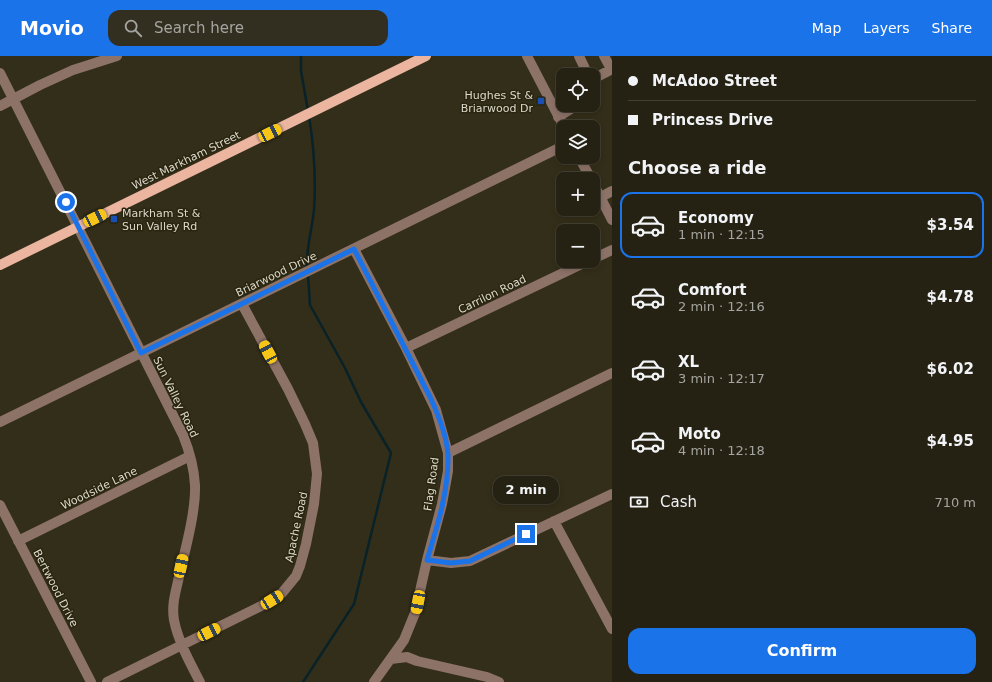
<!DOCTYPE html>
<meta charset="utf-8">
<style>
:root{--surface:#262213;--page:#322f21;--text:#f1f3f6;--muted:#a4a4a0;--line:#423f33;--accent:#1a73e8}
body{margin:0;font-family:"DejaVu Sans",sans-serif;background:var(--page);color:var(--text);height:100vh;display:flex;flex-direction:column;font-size:15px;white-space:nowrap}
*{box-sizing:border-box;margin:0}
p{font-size:13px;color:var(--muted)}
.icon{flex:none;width:22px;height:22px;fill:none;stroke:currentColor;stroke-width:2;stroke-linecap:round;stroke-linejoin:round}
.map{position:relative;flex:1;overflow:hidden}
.sheet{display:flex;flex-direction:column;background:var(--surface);width:380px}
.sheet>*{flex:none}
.top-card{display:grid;align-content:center;height:88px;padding:0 16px;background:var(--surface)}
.buttons{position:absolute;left:556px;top:12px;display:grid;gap:8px}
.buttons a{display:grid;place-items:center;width:44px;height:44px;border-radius:8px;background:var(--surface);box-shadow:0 2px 6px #0003,0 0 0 1px var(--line);font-size:20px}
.end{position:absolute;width:18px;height:18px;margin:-9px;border:5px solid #1a73e8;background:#fff;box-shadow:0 0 0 2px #fff}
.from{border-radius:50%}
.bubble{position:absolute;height:28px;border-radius:12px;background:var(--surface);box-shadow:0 2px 6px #0003,0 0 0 1px var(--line);font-size:13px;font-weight:800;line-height:28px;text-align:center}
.car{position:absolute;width:12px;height:24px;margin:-12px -6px;border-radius:5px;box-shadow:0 0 3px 1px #0007;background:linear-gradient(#f5c518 24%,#345 0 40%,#f5c518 0 76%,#345 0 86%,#f5c518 0)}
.top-card b{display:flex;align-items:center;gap:14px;height:38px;font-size:15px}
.top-card b+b{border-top:1px solid var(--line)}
.top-card i{width:10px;height:10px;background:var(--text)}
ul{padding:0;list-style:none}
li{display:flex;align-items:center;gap:12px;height:66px;margin:0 8px 6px;padding:0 8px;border:2px solid transparent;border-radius:12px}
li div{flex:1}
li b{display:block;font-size:15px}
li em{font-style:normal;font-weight:800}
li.selected{border-color:var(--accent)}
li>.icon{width:36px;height:36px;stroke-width:1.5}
h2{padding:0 16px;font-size:18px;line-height:48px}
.pay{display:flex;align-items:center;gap:10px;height:44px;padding:0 16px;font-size:15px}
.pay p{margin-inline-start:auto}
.action{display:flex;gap:8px;margin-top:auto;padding:8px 16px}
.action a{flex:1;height:46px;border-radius:12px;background:var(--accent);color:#fff;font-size:16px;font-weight:800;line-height:46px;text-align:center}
header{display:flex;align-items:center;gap:24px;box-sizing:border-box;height:56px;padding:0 20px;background:var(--accent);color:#fff}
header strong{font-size:19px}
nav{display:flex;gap:22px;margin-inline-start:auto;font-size:14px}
.search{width:280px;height:36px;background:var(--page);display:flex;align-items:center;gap:10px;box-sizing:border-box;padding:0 14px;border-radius:12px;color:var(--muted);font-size:15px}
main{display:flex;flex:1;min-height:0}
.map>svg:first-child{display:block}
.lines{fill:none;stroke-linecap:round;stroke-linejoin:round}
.stream{stroke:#082228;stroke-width:2.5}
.minor{stroke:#8d7268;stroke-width:10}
.major{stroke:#ebb5a0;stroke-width:10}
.route{stroke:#1a73e8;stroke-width:5}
.transit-dot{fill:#1a4fb4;stroke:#29250f;stroke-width:1.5}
.labels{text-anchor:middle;stroke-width:3;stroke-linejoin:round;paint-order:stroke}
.poi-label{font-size:11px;fill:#dcd9cc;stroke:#29250f;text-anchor:end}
.street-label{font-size:11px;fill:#dcd9cc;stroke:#29250f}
</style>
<header>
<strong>Movio</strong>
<div class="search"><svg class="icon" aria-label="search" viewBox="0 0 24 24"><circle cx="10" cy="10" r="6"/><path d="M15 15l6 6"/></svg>Search here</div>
<nav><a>Map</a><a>Layers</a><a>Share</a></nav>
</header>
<main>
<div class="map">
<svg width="612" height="626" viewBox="0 0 612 626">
<rect width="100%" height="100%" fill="#332e19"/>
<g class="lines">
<path class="stream" d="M 301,0 L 301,15 L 308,55
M 307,212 C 306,192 312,174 314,154 C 316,123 314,91 309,60
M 303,626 L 354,548 L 391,397 L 361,346 L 345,312 L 310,249 L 308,219"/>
<path class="minor" d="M 527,0 L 564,71
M 579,0 L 588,19
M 604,0 L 611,13
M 0,17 L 183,379 C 189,394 194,412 195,429 C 196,454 186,491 180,516 C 177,532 171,547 174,564 C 178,585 190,607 200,626
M 593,23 L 612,13
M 0,50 L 40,29 L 73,14 L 117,0
M 558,61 L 577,49
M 579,101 L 591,123
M 593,127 L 612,164
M 601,141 L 612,135
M 354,193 L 406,292 L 436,354 L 448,397 L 448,415 L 442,448 L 427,504 L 415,557 L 404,584 L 374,626
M 593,203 L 612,194
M 406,292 L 588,205
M 0,366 L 563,90
M 448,397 L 612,317
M 0,449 L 91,626
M 554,465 L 612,573
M 18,485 L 190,400
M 427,504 L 451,507 L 470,505 L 612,438
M 391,603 L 407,601 L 417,605 L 487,621 L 499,626
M 107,626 L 261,550 L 282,537 L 296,520 L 300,510 L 306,488 L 314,448 L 317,418 L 313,387 L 305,368 L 288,333 L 242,248"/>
<path class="major" d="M 0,209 L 426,0"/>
</g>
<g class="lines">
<path class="route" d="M 66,146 L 141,297 L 354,193 L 430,341 C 438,358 447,381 448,399 C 449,434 437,471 427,504 L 451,507 L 470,505 L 526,478"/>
</g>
<g class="transit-dot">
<rect x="537" y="41" width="8" height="8" rx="2"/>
<rect x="110" y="159" width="8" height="8" rx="2"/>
</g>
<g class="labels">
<g class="poi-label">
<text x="533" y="43">Hughes St &amp;<tspan x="533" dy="13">Briarwood Dr</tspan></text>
<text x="122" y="161" text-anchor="start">Markham St &amp;<tspan x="122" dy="13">Sun Valley Rd</tspan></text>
</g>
<g class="street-label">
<text transform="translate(186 104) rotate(-26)" y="4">West Markham Street</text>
<text transform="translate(276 218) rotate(-26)" y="4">Briarwood Drive</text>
<text transform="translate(492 238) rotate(-26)" y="4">Carrilon Road</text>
<text transform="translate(176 341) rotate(64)" y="4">Sun Valley Road</text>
<text transform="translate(431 428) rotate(-82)" y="4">Flag Road</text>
<text transform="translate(99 432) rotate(-26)" y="4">Woodside Lane</text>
<text transform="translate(296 471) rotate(-78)" y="4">Apache Road</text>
<text transform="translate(56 532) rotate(63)" y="4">Bertwood Drive</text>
</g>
</g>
</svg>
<div class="buttons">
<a><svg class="icon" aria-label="locate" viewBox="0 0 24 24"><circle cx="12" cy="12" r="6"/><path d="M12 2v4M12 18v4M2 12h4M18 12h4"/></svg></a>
<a><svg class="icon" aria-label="layers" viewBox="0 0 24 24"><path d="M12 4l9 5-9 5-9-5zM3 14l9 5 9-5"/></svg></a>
<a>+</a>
<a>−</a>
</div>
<i class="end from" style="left:66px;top:146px"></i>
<i class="end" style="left:526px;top:478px"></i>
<div class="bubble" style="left:493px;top:420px;width:66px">2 min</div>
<i class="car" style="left:270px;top:77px;rotate:64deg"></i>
<i class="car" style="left:95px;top:162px;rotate:64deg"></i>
<i class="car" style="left:268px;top:296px;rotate:332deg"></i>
<i class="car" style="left:181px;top:510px;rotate:12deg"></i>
<i class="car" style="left:272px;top:544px;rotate:58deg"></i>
<i class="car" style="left:418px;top:546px;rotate:191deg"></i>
<i class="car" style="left:209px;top:576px;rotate:63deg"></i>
</div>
<section class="sheet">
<div class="top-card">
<b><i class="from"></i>McAdoo Street</b>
<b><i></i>Princess Drive</b>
</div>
<h2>Choose a ride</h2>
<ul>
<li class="selected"><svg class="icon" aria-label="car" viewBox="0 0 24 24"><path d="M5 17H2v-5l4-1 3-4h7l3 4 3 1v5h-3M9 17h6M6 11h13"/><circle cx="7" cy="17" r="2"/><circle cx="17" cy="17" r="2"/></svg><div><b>Economy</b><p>1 min · 12:15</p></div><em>$3.54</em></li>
<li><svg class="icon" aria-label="car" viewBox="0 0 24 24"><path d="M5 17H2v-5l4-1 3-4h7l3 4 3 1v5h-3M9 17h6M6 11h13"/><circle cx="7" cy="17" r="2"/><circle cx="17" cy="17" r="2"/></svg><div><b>Comfort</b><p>2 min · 12:16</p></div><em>$4.78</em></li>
<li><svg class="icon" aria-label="car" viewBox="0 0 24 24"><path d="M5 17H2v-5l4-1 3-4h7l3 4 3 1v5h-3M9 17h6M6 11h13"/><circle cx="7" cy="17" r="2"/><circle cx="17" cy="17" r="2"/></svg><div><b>XL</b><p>3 min · 12:17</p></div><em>$6.02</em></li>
<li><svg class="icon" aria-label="car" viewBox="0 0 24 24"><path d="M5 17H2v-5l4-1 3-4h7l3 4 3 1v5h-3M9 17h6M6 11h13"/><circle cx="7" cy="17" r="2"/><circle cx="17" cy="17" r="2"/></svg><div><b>Moto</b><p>4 min · 12:18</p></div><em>$4.95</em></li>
</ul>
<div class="pay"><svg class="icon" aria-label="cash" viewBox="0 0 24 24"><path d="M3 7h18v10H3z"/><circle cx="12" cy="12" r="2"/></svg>Cash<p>710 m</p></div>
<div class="action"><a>Confirm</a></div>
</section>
</main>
